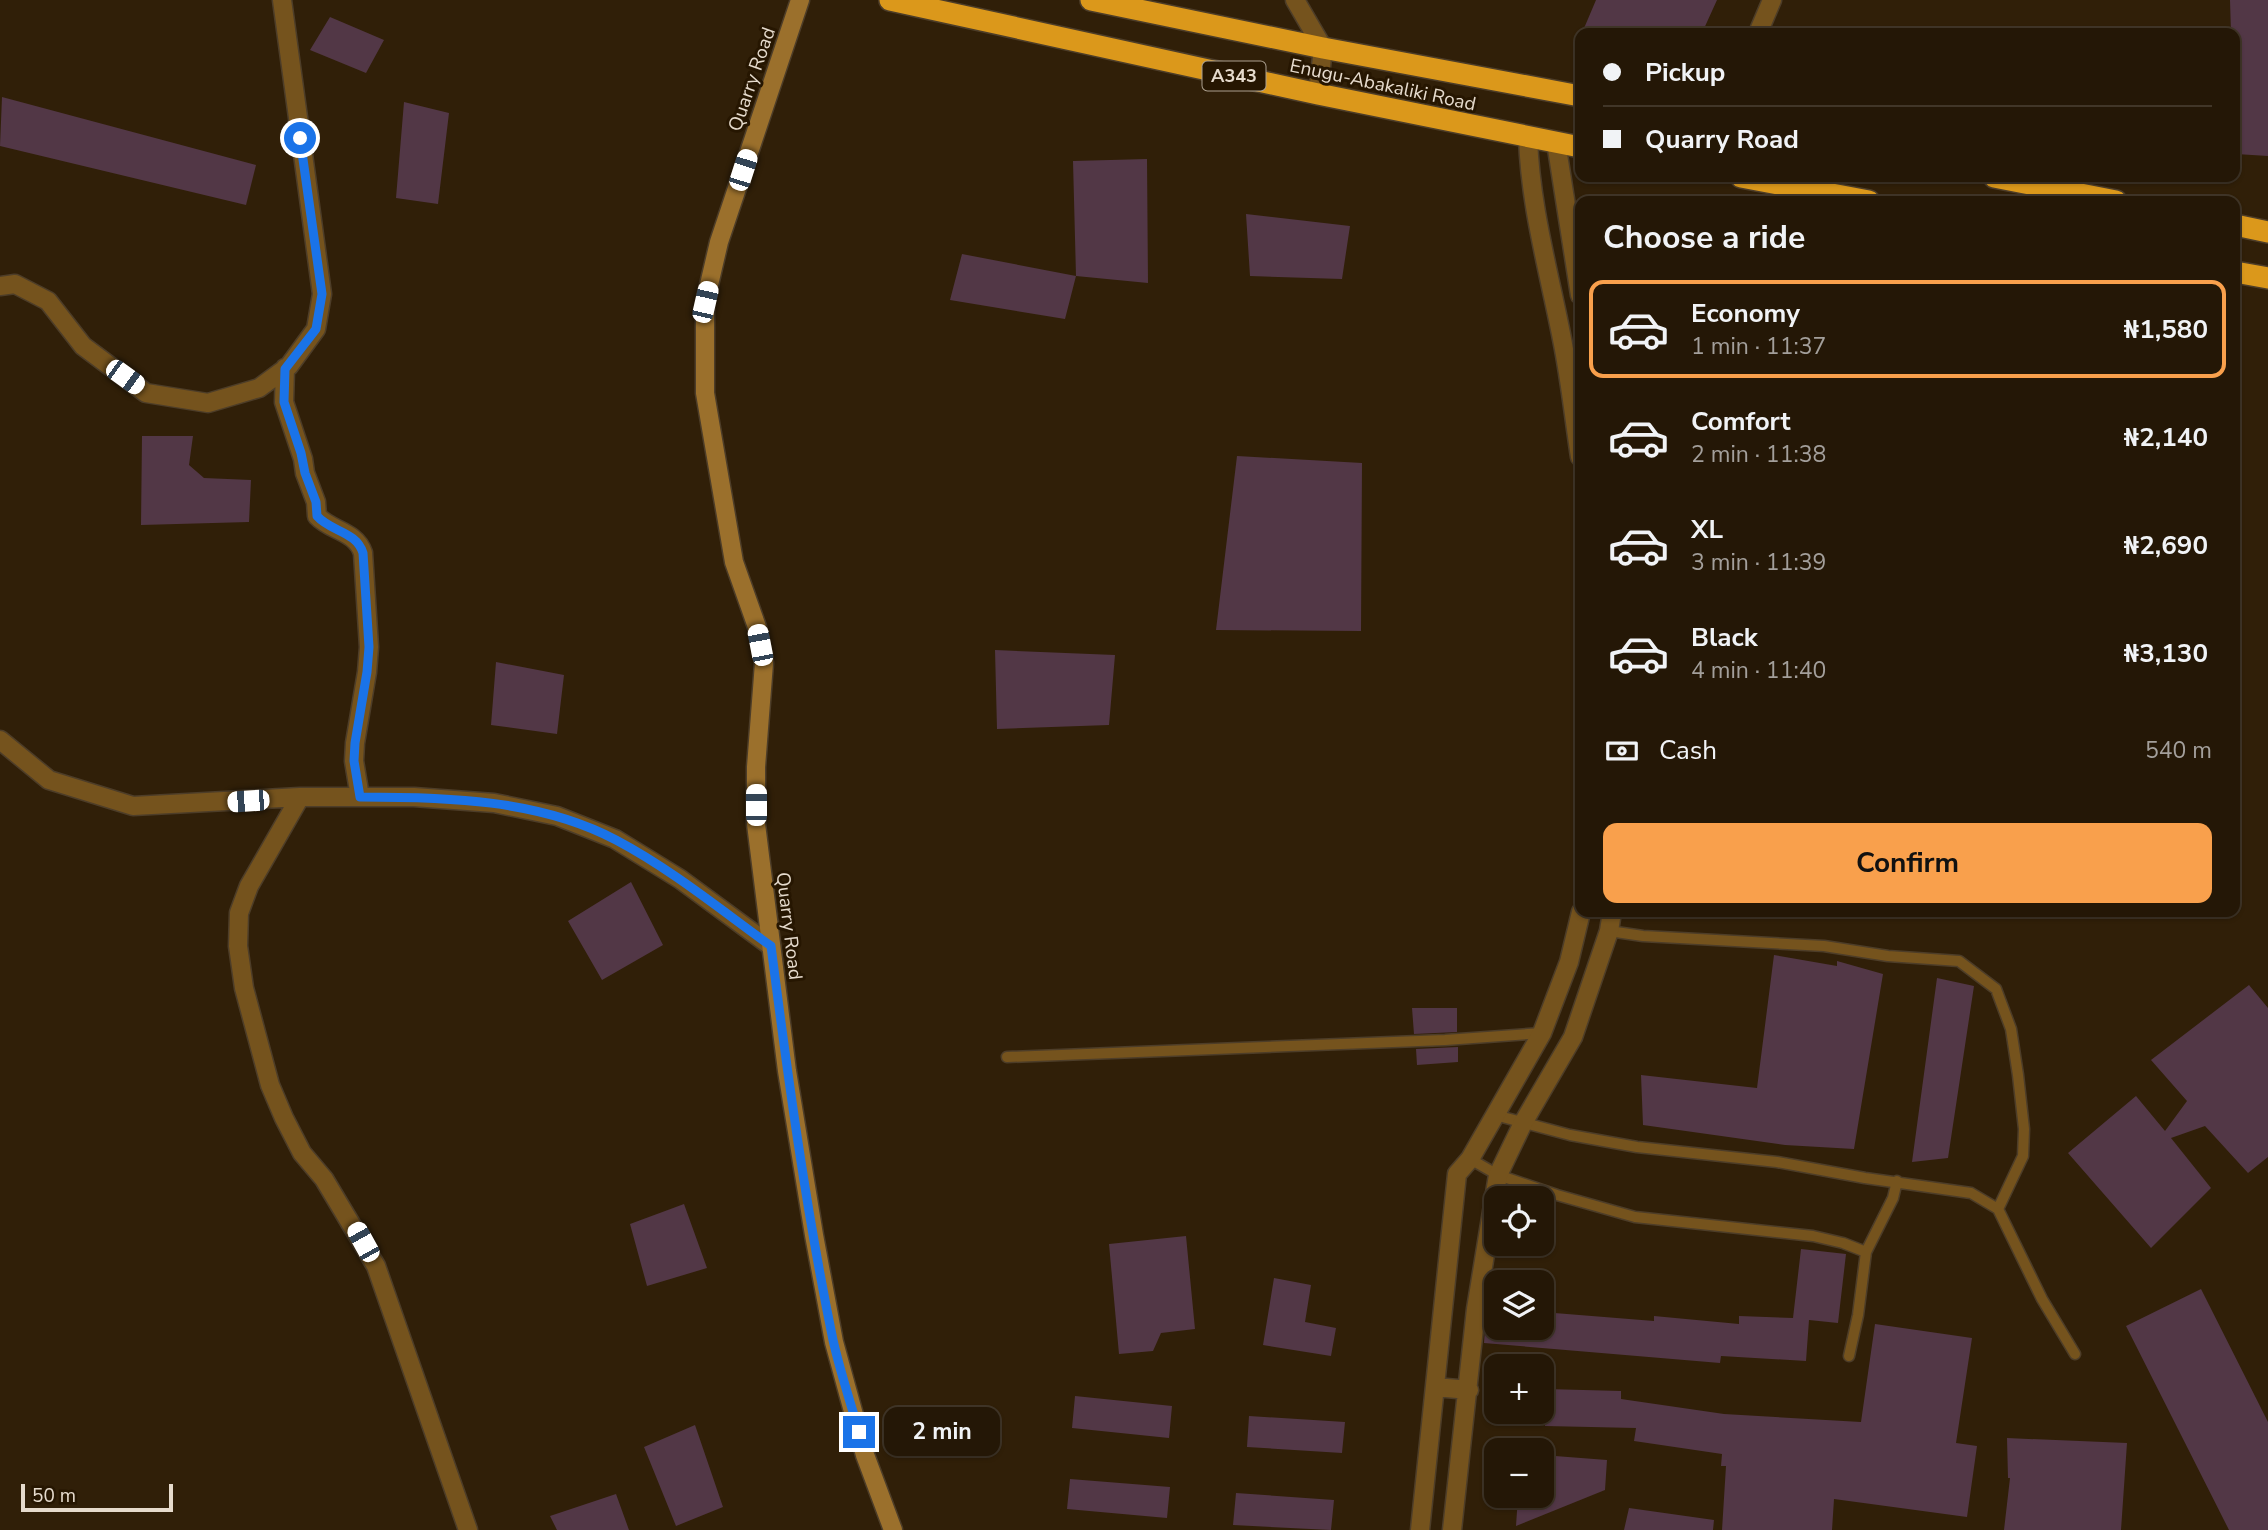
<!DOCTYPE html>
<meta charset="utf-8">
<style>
:root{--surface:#241706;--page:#302414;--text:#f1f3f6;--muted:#a39f9b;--line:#413628;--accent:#f9a04c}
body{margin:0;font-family:"Nunito Sans",sans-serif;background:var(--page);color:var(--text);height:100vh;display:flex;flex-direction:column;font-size:26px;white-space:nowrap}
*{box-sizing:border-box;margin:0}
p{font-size:23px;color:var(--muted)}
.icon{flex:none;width:38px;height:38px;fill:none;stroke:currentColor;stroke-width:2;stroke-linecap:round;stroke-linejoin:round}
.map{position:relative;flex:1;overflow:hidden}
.sheet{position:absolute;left:1575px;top:196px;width:665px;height:721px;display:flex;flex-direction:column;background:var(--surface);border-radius:14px;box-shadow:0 2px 5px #0004,0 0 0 2px var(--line)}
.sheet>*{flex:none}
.banner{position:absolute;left:1575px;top:28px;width:665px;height:154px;border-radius:14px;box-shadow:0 2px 5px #0004,0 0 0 2px var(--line);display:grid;align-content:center;height:154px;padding:0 28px;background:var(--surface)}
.fabs{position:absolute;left:1484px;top:1186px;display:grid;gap:14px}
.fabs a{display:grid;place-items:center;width:70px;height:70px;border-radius:14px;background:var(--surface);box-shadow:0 2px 5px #0004,0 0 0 2px var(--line);font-size:35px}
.scale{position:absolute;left:21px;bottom:18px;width:152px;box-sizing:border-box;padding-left:7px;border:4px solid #e6dbcd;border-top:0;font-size:19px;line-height:24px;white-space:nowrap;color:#e6dbcd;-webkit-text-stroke:5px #261601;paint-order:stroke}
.end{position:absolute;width:32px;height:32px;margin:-16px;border:9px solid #1a73e8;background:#fff;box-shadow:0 0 0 4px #fff}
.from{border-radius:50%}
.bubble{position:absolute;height:49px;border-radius:14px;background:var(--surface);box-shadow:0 2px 5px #0004,0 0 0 2px var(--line);font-size:23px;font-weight:700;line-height:49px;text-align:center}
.car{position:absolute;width:21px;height:42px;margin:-21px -10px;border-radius:9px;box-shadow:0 0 5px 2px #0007;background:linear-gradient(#fff 24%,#345 0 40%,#fff 0 76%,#345 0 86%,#fff 0)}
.banner b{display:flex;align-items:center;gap:24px;height:66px;font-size:26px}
.banner b+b{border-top:2px solid var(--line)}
.banner i{width:18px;height:18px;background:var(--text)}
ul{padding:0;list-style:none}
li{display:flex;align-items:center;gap:21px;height:98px;margin:0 14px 10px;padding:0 14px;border:4px solid transparent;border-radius:14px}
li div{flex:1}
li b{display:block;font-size:26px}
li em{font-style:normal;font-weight:700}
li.selected{border-color:var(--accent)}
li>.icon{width:63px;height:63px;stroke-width:1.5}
h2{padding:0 28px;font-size:32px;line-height:84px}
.pay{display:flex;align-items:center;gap:18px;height:77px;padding:0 28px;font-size:26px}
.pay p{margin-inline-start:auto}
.button{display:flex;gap:14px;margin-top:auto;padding:14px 28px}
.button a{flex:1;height:80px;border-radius:14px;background:var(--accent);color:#111;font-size:28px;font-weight:700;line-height:80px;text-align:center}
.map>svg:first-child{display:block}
.building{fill:#523746}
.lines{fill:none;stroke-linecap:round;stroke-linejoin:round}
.lane-casing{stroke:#4d3d28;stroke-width:13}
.street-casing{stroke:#4d3d28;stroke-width:21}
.secondary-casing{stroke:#4d3d28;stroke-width:21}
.highway-casing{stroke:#4d3d28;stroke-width:24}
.lane{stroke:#75531d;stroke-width:10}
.street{stroke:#75531d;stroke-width:18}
.secondary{stroke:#9b702c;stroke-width:18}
.highway{stroke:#db981b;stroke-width:21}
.route{stroke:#1a73e8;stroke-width:9}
.labels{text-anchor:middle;stroke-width:6;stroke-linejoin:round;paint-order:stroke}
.shield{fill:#261601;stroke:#aca090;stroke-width:2}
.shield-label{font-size:18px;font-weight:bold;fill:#e6dbcd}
.street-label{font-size:19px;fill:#e6dbcd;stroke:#261601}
</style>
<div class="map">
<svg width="2268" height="1530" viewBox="0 0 2268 1530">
<rect width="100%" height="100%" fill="#301f08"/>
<path class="building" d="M 1596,0 L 1717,0 L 1702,33 L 1582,33 Z
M 2230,0 L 2268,0 L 2268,156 L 2236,154 L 2235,33 L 2231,33 Z
M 330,17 L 384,40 L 366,73 L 310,50 Z
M 2,97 L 256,165 L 246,205 L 0,146 Z
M 404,102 L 449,113 L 438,204 L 396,198 Z
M 1147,159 L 1148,283 L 1076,276 L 1073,161 Z
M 1246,214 L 1350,226 L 1342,279 L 1250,276 Z
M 962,254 L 1076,276 L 1065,319 L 950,300 Z
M 142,436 L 193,436 L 189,465 L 204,478 L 251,480 L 249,522 L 141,525 Z
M 1237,456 L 1362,463 L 1361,631 L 1216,630 Z
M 995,650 L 1115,655 L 1109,725 L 997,729 Z
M 496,662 L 564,675 L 557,734 L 491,725 Z
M 631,882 L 663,945 L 602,980 L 568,921 Z
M 1774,955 L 1837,966 L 1837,961 L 1883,974 L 1854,1149 L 1785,1145 L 1643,1125 L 1641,1075 L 1757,1088 Z
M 1937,978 L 1974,986 L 1948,1158 L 1912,1162 Z
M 2249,985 L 2268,1008 L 2268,1157 L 2248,1173 L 2205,1126 L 2171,1138 L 2211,1188 L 2151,1248 L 2068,1153 L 2136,1096 L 2165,1131 L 2187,1101 L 2151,1060 Z
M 1412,1008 L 1457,1008 L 1457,1032 L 1414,1034 Z
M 1458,1047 L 1458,1062 L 1417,1065 L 1416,1049 Z
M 684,1204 L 707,1268 L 647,1286 L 630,1224 Z
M 1186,1236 L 1195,1329 L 1161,1333 L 1153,1351 L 1119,1354 L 1109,1244 Z
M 1801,1249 L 1846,1254 L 1838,1323 L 1809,1320 L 1806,1361 L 1721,1356 L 1720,1363 L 1484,1343 L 1485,1328 L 1542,1328 L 1542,1312 L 1654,1321 L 1654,1316 L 1739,1324 L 1739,1316 L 1793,1318 Z
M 1274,1278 L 1311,1285 L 1305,1322 L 1336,1328 L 1331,1356 L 1263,1345 Z
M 2201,1289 L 2268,1422 L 2268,1530 L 2229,1530 L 2126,1326 Z
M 1875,1324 L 1972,1338 L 1956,1443 L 1977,1446 L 1967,1517 L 1834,1499 L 1832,1530 L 1722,1530 L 1726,1466 L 1721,1466 L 1722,1454 L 1634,1441 L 1636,1428 L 1545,1426 L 1546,1389 L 1621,1391 L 1621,1399 L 1724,1414 L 1861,1422 Z
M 1075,1396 L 1172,1406 L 1169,1438 L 1072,1428 Z
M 1249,1416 L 1345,1422 L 1342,1453 L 1247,1447 Z
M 695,1425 L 723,1507 L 676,1526 L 644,1447 Z
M 2007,1438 L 2127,1443 L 2121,1530 L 2004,1530 L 2010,1478 L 2008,1478 Z
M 1542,1455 L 1607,1460 L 1605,1490 L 1516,1526 L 1518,1496 L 1542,1496 Z
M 1070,1479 L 1170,1487 L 1167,1518 L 1067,1509 Z
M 1236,1493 L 1334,1500 L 1331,1530 L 1233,1525 Z
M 616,1494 L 629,1530 L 557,1530 L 550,1516 Z
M 1629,1508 L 1714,1520 L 1713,1530 L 1624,1530 Z"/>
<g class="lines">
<defs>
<path id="lane" d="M 1609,931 L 1643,936 L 1824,946 L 1888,956 L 1959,961 L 1996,989 L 2011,1029 L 2018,1075 L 2024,1129 L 2023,1156 L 1998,1209
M 1007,1057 L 1445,1040 L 1542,1033
M 1495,1115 L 1570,1135 L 1637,1147 L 1777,1162 L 1865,1178 L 1971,1193 L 1998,1209 L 2042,1299 L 2075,1354
M 1470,1159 L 1498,1175 L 1557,1195 L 1635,1217 L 1813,1236 L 1843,1243 L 1866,1252 L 1858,1315 L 1849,1356
M 1866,1252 L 1893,1198 L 1897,1181"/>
<path id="street" d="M 1295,0 L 1323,48 L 1318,94
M 1758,33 L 1772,0
M 1528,137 C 1530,206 1549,272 1562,339 C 1570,378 1574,418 1580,457
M 1556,142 L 1580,295
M 0,286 L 15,284 L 48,301 L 83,346 L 146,393 L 208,403 L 259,388 L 289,366 L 316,329 L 322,294 L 282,0
M 285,368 L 284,402 L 303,459 L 305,473 L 316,502 L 317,516 C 331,531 356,531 363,553 L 369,647 L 367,672 L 355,743 L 354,761 L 360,797
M 0,740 L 49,780 L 133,806 L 300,797 L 414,797 L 494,803 L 557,816 L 615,839 L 680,879 L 771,946
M 300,797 L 249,886 L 239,913 L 238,946 L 244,988 L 270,1085 L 284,1118 L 302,1153 L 324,1179 L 376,1266 L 468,1530
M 1435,1387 L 1469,1390
M 1420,1530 L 1457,1174 L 1470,1159 L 1542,1033 L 1569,962 L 1581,912
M 1452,1530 L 1476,1309 L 1498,1175 L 1523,1123 L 1573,1037 L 1609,931 L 1612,912"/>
<path id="secondary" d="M 800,0 L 719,242 L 705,302 L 705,393 L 734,562 L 757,627 L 764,663 L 756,767 L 756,824 L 787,1071 L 814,1235 L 834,1342 L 865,1455 L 893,1530"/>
<path id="highway" d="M 890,0 L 1318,94 L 1580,147
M 1091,0 L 1323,48 L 1580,96
M 1741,177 L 1869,201
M 1994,177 L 2116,201
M 2235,225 L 2268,232
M 2235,272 L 2268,278"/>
</defs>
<use href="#lane" class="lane-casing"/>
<use href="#street" class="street-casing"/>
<use href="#secondary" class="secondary-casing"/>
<use href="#highway" class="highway-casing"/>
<use href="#lane" class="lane"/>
<use href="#street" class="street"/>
<use href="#secondary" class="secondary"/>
<use href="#highway" class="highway"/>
</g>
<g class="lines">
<path class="route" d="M 300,138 L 322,294 L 316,329 L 285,369 L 284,402 L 301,453 L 305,473 L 316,502 L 317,516 C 331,532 356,531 363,553 L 369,647 L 367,672 L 355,743 L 354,761 L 360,797 C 445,797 539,799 616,840 C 671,869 721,910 771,946 C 788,1078 806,1210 833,1340 C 840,1371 850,1401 859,1432"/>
</g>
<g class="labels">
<rect class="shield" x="1202.5" y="61.5" width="63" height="29" rx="5"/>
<g class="shield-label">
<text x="1234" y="82">A343</text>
</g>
<g class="street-label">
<text transform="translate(751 79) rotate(-71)" y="7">Quarry Road</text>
<text transform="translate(1383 84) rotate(12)" y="7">Enugu-Abakaliki Road</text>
<text transform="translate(790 926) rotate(83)" y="7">Quarry Road</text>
</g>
</g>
</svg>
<div class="fabs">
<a><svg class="icon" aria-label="locate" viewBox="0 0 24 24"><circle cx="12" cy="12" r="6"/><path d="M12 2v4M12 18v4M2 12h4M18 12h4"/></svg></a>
<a><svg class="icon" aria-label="layers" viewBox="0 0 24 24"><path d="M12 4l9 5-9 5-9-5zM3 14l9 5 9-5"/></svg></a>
<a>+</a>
<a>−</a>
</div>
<div class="scale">50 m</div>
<i class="end from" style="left:300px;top:138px"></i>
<i class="end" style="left:859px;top:1432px"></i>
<div class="bubble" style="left:884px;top:1407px;width:116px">2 min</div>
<i class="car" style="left:743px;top:170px;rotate:18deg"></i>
<i class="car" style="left:705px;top:302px;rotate:13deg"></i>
<i class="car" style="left:125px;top:377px;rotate:126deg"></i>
<i class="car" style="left:760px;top:645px;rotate:349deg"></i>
<i class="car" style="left:248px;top:801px;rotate:266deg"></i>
<i class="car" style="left:756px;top:805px;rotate:0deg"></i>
<i class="car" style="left:363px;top:1242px;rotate:331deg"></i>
<div class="banner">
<b><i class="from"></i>Pickup</b>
<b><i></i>Quarry Road</b>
</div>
<section class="sheet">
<h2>Choose a ride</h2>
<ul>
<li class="selected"><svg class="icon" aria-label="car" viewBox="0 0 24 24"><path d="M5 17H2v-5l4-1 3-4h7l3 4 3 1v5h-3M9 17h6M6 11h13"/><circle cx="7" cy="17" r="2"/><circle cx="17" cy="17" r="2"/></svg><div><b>Economy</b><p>1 min · 11:37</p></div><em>₦1,580</em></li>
<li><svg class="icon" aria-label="car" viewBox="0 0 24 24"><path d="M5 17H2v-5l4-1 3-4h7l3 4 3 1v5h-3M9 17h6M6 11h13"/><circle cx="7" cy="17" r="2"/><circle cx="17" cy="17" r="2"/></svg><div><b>Comfort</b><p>2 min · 11:38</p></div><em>₦2,140</em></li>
<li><svg class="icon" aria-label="car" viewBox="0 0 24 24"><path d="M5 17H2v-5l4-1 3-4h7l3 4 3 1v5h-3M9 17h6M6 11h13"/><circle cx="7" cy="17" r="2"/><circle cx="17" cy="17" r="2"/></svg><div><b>XL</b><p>3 min · 11:39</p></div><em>₦2,690</em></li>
<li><svg class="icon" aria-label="car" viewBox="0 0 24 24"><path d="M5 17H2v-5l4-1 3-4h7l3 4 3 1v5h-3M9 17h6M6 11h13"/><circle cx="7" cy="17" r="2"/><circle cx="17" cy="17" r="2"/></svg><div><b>Black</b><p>4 min · 11:40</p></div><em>₦3,130</em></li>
</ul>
<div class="pay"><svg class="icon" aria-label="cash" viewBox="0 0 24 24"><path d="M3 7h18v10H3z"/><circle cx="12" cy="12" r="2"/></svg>Cash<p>540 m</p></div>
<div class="button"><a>Confirm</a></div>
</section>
</div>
